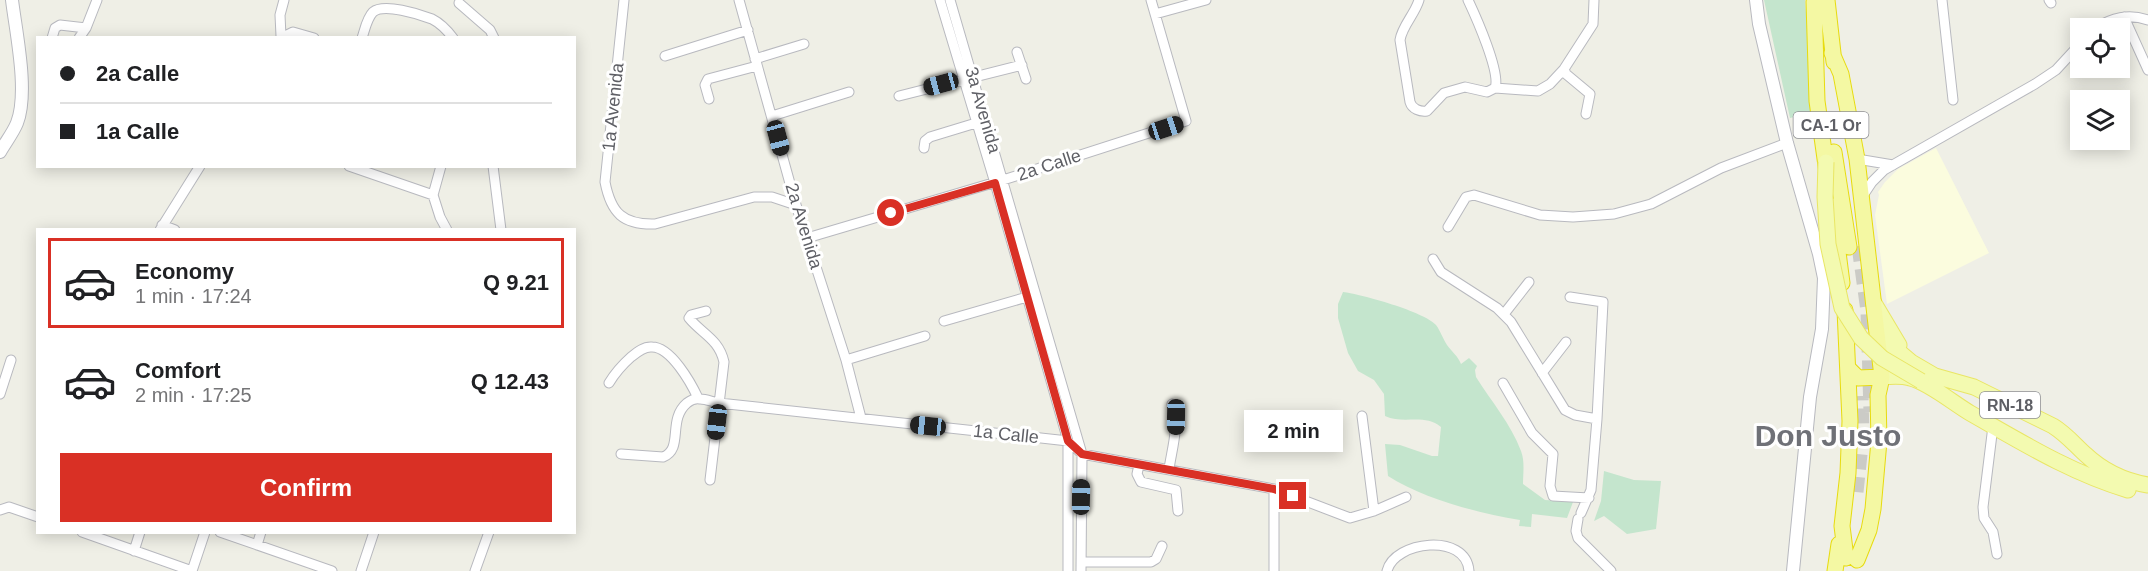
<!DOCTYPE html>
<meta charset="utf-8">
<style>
:root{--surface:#fff;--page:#f2f2f2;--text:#202124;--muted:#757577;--line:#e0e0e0;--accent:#d93025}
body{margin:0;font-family:Helvetica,sans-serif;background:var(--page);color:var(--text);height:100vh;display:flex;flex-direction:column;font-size:22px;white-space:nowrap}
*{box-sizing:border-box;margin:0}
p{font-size:20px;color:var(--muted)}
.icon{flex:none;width:33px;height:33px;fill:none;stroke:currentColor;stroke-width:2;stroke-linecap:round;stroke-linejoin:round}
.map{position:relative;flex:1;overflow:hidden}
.side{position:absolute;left:36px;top:228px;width:540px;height:306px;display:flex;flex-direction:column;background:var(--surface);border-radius:0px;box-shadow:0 3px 15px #0003}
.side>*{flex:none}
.banner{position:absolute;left:36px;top:36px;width:540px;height:132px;border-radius:0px;box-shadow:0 3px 15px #0003;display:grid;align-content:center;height:132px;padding:0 24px;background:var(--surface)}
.buttons{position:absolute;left:2070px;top:18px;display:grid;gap:12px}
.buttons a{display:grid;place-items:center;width:60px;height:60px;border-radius:0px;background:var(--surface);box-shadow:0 3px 15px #0003;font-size:30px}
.end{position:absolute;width:27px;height:27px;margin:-14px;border:8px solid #d93025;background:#fff;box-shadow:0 0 0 3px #fff}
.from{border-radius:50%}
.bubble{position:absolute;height:42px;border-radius:0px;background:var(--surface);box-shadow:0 3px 15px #0003;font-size:20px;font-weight:800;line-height:42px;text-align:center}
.car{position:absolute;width:18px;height:36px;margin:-18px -9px;border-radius:8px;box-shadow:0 0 4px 2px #0007;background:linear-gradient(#222 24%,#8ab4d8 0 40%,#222 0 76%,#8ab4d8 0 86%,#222 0)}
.banner b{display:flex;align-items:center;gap:21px;height:57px;font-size:22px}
.banner b+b{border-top:2px solid var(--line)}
.banner i{width:15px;height:15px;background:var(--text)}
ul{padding:10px 0 0;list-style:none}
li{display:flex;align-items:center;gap:18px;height:90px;margin:0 12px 9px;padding:0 12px;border:3px solid transparent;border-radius:0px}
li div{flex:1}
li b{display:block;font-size:22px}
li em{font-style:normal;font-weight:800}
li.selected{border-color:var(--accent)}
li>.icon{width:54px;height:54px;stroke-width:1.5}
.button{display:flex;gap:12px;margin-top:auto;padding:12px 24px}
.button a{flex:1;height:69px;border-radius:0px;background:var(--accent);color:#fff;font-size:24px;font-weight:800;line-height:69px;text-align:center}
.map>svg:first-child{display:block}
.commercial{fill:#fbfcde}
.green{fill:#c4e5cd}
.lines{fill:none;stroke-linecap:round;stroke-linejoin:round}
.trunk-tunnel{stroke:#cbcbc6;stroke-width:15;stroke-dasharray:15 8;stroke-linecap:butt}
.minor-casing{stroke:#b8b9bf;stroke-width:11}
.tertiary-casing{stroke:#b8b9bf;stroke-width:14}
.primary-casing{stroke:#e9e665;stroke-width:17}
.trunk-casing{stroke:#e7db0e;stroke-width:17}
.minor{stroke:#fff;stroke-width:9}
.tertiary{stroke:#fff;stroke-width:12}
.primary{stroke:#f3fab0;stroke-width:15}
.trunk{stroke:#f4f8a3;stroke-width:15}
.primary-bridge-casing{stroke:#e9e665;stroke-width:17;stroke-linecap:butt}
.primary-bridge{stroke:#f3fab0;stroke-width:15}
.route{stroke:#d93025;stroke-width:8}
.labels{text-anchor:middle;stroke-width:6;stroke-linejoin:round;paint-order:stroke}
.shield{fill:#fff;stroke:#8e8f93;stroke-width:1.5}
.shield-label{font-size:16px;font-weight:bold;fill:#5e5f65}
.street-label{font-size:18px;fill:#5e5f65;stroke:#fff}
.town-label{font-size:30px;font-weight:bold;fill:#6f7177;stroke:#fff}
</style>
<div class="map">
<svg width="2148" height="571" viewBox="0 0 2148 571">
<rect width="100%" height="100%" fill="#efefe6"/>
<path class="commercial" d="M 1936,148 L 1989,253 L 1887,304 L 1875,215 L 1879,195 L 1878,192 L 1885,182 L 1898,169 Z"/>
<path class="green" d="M 1764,0 L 1805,0 L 1814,112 L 1790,118 Z
M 1343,292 C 1361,294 1425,312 1436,325 C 1440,330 1443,339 1447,345 C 1452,352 1458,356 1461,364 L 1469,358 L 1477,366 L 1475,370 L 1476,377 C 1491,401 1511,424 1521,451 C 1525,461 1523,474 1523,484 L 1545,500 L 1573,502 L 1567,518 L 1532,514 L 1531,527 L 1519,526 L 1520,520 C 1478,513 1424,499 1388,476 L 1385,444 L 1400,445 L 1432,456 L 1438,456 L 1441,427 C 1424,413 1404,425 1385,416 L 1384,394 L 1374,380 L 1358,371 L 1348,353 L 1338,318 L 1338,304 Z
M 1604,471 L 1634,480 L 1661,481 L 1656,529 L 1627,534 L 1604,516 L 1594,521 L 1601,501 Z"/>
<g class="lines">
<path class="trunk-tunnel" d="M 1859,246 L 1868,311 L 1871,412
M 1856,492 L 1862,435 L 1861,396"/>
<defs>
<path id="minor" d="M 624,0 L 605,182 C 611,213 623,225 655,224 L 754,197 L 772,197 L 796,205
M 739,0 L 796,205 L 846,360 L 861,418
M 940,0 L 995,183 L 1068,441 L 1068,571
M 950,0 L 1082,454 L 1081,571
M 1419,0 C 1415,14 1402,26 1400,40 L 1410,102 C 1412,109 1420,112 1427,111 L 1444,93 L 1465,87 L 1487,92 L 1495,88 L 1538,91 L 1550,84 L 1564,69
M 1468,0 C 1476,17 1501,73 1495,88
M 1942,0 L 1953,100
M 2049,0 L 2051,3
M 459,3 L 490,30 L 494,38
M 1155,14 L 1206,0
M 2124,17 L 2148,70
M 2095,28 C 2112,18 2128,13 2148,20
M 281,36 L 280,15 L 284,0
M 52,38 L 55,28 L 60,25 L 86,28
M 79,38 L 86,28 L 97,0
M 281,38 L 293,32 L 314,38
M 362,38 C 365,29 367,18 373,12 C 384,3 419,14 432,19 C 440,23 447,30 453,38
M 1017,52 L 1026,79
M 665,56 L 748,30
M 755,59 L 804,44
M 899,96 L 1022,65
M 709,99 L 705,85 L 708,79 L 757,66
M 1586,114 L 1590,94 L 1566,74 L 1564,69 L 1593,24 L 1594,0
M 772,116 L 849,92
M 924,148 L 925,141 L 930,137 L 976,123 L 981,123
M 1857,159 L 1893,165
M 349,166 L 433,195
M 441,166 L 433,195 L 440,217 L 447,230
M 493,166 L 501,230
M 1862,197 L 1872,182 L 1884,170 L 2035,84 L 2056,70 L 2080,44
M 162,225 L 175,230
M 1448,227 L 1466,197 L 1474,195 L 1540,215 L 1573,217 L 1614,214 L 1651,204 L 1721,168 L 1787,143
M 160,230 L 200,166
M 807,238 L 1003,180 L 1186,121 L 1151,0
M 1433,259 L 1441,272 L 1497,308 L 1511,322 L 1565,410 L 1575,415 L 1597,419
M 1570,297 L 1603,302 L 1597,419 L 1591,490 L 1581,513
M 706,311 L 691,315 L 689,318 C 702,334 719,339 724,362 L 710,480
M 1504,314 L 1529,282
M 944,321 L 1027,297
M 846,360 L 925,336
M 1542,373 L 1566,342
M 609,383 C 615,373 622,365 631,357 C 636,353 644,346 652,347 C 671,347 691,383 698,398
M 1503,383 L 1532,433 L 1553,454 L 1550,486 L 1553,496 L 1589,498
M 0,394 L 11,360
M 1362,416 L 1374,511
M 1993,426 L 1983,507 L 1984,518 L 1993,532 L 1997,554
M 621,454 L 663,457 C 684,449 667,420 687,403 C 691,400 695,398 700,399 C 706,399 713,402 719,403 L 1068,441 L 1082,454 L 1274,489 L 1350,518 L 1374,511 L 1406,497
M 1139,465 L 1137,474 L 1141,482 L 1176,490 L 1178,511
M 1169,469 C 1172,448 1180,424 1172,404
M 0,510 L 9,507 L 38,517
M 1578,519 L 1576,531 L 1578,538 L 1611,571
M 82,532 L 192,571
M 220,532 L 332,571
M 257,545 L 261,532
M 134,551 L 140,532
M 1081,562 L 1151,562 L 1156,559 L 1162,546
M 192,571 L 205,532
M 361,571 L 374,532
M 475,571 L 489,532
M 1274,571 L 1274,489
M 1387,571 C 1394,541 1466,532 1469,571"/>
<path id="tertiary" d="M 1756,0 L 1759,24 L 1787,143 L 1819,254 L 1824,278 L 1822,329 L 1810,397 L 1793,571
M 0,152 C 5,143 13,133 17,123 C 29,92 16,33 12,0"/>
<path id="primary" d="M 1874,303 L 1899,345
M 1878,334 L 1911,362 L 1935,376 L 1974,387 L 2053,426 C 2066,434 2075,445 2085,454 C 2103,471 2124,481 2148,485
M 1882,377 C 1891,376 1901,375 1910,378 C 1928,382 1953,403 1970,413 C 2021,442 2071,473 2128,490"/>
<path id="trunk" d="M 1827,0 L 1834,62
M 1814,2 L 1817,101 L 1827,173
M 1832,53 L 1841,74 L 1857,159 L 1882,377 L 1878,395 L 1879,441 L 1873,509 L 1869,530 L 1857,560
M 1834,152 L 1849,247
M 1832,206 L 1842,283
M 1845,310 L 1850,421 L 1848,473 L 1842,526 L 1846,558
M 1849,369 L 1858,378 L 1882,377
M 1835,571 L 1839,544"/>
</defs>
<use href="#minor" class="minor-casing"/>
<use href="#tertiary" class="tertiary-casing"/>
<use href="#primary" class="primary-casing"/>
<use href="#trunk" class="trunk-casing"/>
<use href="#minor" class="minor"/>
<use href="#tertiary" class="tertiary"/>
<use href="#primary" class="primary"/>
<use href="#trunk" class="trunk"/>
<defs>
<path id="primary-bridge" d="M 1826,162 L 1825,197 L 1828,244 L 1842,308 L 1861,338 L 1882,358 L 1921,381"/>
</defs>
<use href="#primary-bridge" class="primary-bridge-casing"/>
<use href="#primary-bridge" class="primary-bridge"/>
</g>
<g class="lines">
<path class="route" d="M 891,213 L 995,183 L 1068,441 L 1082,454 L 1274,489 L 1293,496"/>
</g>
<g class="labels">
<g class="shield">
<rect x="1793.5" y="112" width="75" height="26" rx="4.5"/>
<rect x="1980" y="392" width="60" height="26" rx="4.5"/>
</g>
<g class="shield-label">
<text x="1831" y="131">CA-1 Or</text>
<text x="2010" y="411">RN-18</text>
</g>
<g class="street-label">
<text transform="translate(613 107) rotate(-84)" y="6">1a Avenida</text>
<text transform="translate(983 110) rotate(74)" y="6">3a Avenida</text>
<text transform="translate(1049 165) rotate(-18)" y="6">2a Calle</text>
<text transform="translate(804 226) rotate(73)" y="6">2a Avenida</text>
<text transform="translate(1006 434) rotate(6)" y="6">1a Calle</text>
</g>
<g class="town-label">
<text x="1828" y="446">Don Justo</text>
</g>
</g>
</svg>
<div class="buttons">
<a><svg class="icon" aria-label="locate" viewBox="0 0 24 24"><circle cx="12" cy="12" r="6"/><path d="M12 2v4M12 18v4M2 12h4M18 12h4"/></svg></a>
<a><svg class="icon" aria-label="layers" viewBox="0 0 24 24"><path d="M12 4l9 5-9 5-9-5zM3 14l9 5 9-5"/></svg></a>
</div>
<i class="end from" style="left:891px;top:213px"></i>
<i class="end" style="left:1293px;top:496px"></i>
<div class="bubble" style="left:1244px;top:410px;width:99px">2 min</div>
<i class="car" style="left:941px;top:84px;rotate:255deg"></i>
<i class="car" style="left:1166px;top:128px;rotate:72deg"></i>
<i class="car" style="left:778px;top:138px;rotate:165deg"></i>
<i class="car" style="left:1176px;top:417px;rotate:181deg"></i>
<i class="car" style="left:717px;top:422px;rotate:187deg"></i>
<i class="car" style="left:928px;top:426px;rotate:276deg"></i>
<i class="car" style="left:1081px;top:497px;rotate:1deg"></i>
<div class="banner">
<b><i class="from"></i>2a Calle</b>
<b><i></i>1a Calle</b>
</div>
<section class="side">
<ul>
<li class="selected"><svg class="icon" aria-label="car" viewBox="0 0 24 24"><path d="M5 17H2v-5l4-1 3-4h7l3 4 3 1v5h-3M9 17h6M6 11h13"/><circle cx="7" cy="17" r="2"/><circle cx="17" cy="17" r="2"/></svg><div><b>Economy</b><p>1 min · 17:24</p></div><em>Q 9.21</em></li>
<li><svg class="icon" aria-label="car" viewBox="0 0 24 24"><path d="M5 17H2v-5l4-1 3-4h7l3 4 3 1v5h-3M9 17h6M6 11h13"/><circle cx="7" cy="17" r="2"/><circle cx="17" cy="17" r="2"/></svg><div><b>Comfort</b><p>2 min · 17:25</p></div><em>Q 12.43</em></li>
</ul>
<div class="button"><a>Confirm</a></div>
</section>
</div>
